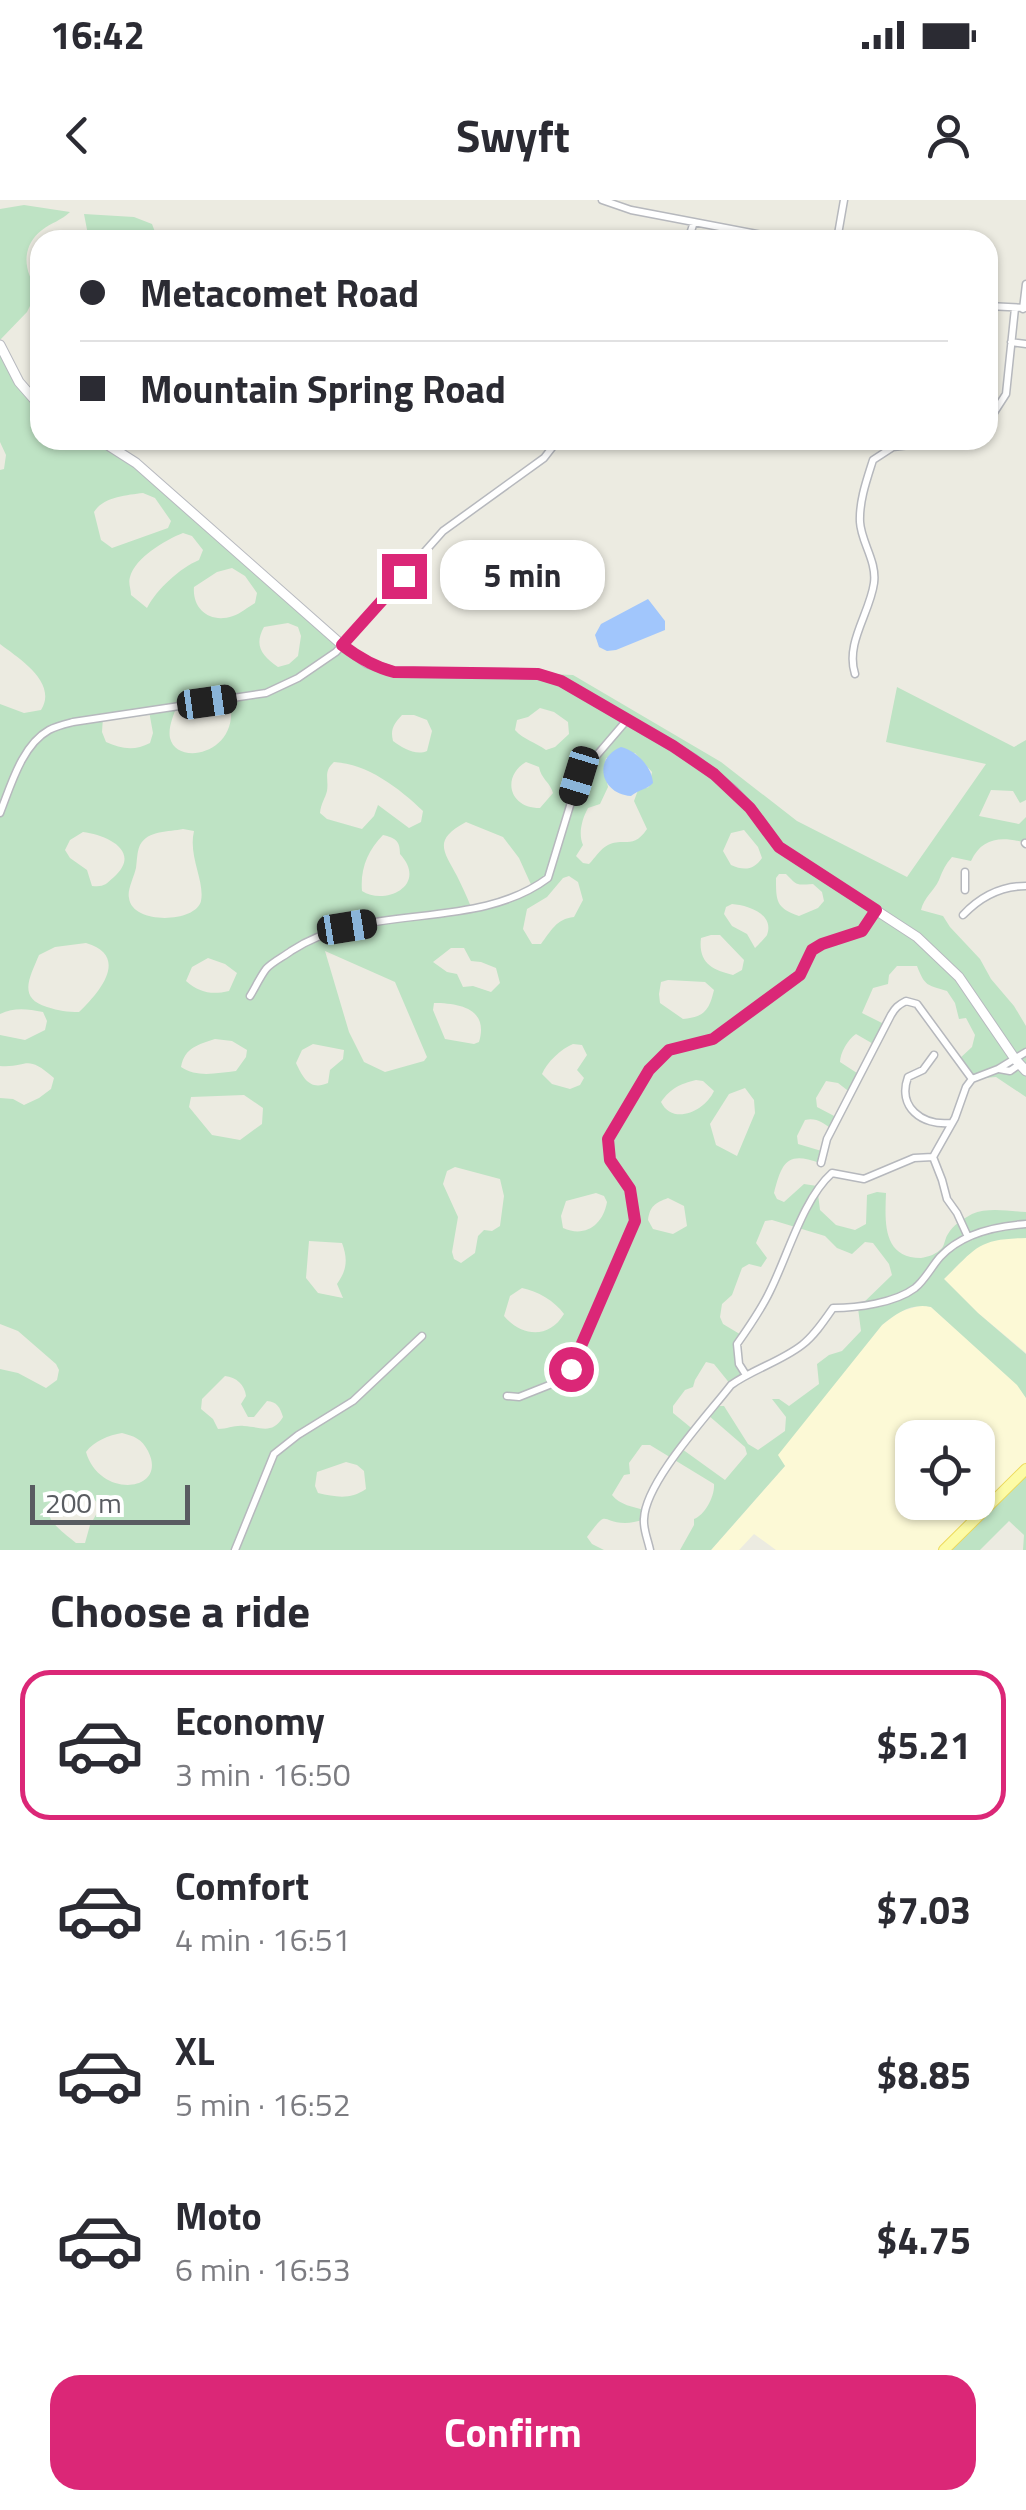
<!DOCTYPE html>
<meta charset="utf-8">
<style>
:root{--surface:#fff;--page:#f7f7f7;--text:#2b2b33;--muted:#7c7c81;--line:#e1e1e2;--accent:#db2777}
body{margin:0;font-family:"Titillium Web",sans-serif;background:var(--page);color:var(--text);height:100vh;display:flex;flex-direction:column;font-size:38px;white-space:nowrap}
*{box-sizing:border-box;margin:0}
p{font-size:32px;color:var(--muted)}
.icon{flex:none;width:55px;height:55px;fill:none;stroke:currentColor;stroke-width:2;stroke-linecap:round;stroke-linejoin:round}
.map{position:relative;height:1350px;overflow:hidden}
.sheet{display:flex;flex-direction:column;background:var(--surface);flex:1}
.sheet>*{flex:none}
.guide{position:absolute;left:30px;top:30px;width:968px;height:220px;border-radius:30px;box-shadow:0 2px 8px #0004;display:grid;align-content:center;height:220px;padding:0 50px;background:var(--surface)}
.fabs{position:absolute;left:895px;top:1220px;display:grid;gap:20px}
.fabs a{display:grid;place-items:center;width:100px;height:100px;border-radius:20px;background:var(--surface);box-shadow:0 2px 8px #0004;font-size:50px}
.scale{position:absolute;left:30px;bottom:25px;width:160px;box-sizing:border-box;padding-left:10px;border:5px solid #595c61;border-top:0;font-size:28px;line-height:35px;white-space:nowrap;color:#595c61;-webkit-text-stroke:8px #fff;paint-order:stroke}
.end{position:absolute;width:45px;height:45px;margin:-22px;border:12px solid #db2777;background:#fff;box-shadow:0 0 0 5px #fff}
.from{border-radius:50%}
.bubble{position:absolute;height:70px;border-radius:30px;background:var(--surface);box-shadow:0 2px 8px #0004;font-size:32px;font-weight:700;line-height:70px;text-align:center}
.car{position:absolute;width:30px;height:60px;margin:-30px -15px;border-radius:12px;box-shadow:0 0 8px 2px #0007;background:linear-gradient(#222 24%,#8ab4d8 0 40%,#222 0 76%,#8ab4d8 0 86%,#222 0)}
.guide b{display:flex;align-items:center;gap:35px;height:95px;font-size:38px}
.guide b+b{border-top:2px solid var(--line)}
.guide i{width:25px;height:25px;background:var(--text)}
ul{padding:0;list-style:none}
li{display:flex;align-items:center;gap:30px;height:150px;margin:0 20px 15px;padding:0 30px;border:5px solid transparent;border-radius:30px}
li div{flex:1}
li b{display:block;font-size:38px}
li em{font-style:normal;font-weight:700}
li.current{border-color:var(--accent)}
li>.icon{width:90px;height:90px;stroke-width:1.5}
h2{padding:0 50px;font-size:45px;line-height:120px}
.primary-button{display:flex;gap:20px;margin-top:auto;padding:20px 50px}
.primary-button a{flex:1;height:115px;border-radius:30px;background:var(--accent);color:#fff;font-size:40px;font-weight:700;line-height:115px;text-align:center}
.status{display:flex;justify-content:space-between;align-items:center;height:70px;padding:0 50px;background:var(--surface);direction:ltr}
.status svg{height:28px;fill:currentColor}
header{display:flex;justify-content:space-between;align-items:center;height:130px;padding:0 50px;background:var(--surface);font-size:45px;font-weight:700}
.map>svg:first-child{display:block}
.commercial{fill:#fcf9d6;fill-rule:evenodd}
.green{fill:#bee3c4;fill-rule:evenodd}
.water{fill:#a1c6fc}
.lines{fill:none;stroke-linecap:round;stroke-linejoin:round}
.street-casing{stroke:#b6b8bd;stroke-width:9}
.secondary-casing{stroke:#b7b9bf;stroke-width:11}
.primary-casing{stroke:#ecd95a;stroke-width:12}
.street{stroke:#fff;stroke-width:6}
.secondary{stroke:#fff;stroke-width:9}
.primary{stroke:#fcfba6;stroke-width:10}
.route{stroke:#db2777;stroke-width:12}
</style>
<div class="status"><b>16:42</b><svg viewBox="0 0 49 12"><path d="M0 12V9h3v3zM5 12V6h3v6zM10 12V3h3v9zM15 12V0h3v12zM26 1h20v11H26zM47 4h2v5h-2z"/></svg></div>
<header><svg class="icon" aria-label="back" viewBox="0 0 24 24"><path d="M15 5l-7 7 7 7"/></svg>Swyft<svg class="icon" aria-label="person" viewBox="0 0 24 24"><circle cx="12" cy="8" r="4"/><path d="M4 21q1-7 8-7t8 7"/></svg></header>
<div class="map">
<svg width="1026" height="1350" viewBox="0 0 1026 1350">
<rect width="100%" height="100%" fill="#ecebe1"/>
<path class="commercial" d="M 995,1038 L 1026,1038 L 1026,1153 L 978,1113 L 944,1079 L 975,1048 Z
M 922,1105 L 931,1107 L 1018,1185 L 1026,1198 L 1026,1269 L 944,1350 L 776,1350 L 754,1334 L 739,1350 L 711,1350 L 785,1266 L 777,1255 L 882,1125 L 899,1112 ZM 912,1238 L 978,1238 L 978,1302 L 912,1302 Z"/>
<path class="green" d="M 24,5 L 70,12 C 62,20 51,23 42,30 C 21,46 23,71 38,90 L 27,112 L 0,140 L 0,9 Z
M 84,14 L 134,17 L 152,24 L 158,40 L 89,40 Z
M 0,152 L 40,206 L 40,240 L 100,240 L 112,246 L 342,445 L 377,467 L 573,475 L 721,562 L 797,621 L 907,677 L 986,564 L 886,542 L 897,487 L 1014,547 L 1026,540 L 1026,600 L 1020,603 L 1013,591 L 991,590 L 979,616 L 1019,624 L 1026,617 L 1026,643 C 1002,636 982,637 971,661 L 952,657 C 945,665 943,670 939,680 C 934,691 924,697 921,710 L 943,716 L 950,727 L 980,759 L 991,779 L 1014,806 L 1026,826 L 1026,897 L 996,877 L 972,879 L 958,860 L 972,847 L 975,835 L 966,818 L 959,819 L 955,803 L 947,791 C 928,785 925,787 917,766 L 897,766 L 889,775 L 888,784 L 873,788 L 862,813 L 886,825 L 875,845 L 856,834 C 848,839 840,853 840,862 L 860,875 L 851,893 L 838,883 L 826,881 L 816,898 L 817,907 L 838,918 L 832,929 C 823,923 816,917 805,920 L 797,936 L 798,944 L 825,952 L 820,963 C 787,951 782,962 774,993 L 777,999 L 784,1002 L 804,984 L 817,986 L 820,1010 L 836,1025 L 855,1030 L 866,1024 L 867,995 L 877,992 L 886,993 C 885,1021 882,1058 921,1058 C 928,1057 937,1054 942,1048 C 945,1044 945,1038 948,1034 C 953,1025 963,1019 972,1014 C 988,1007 1008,1011 1026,1012 L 1026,1038 C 978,1039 977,1047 944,1079 L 978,1113 L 1026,1154 L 1026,1198 L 1017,1185 L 931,1107 C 911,1103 897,1113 882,1125 L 778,1255 L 785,1266 L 711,1350 L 680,1350 L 694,1325 L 694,1319 C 705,1315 715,1296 714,1284 L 650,1245 L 642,1245 L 629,1263 L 630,1274 L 624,1275 L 612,1295 C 620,1305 633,1307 645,1310 L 643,1320 C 637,1321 631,1323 625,1323 C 599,1322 609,1308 587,1337 L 592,1344 L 604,1350 L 0,1350 L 0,1169 L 18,1173 L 46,1188 L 57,1180 L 59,1170 L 56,1164 L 18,1131 L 0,1124 L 0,898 L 13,899 L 24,905 L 39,898 L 51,889 L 54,878 C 25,853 29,868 0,866 L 0,835 L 25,840 L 45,830 L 47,821 L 43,812 C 27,809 15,807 0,814 L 0,504 L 24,513 L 41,510 C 58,483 20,459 0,444 L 0,270 L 4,269 L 6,255 L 0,242 ZM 143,293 L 155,298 L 171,321 L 168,328 L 112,348 L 101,340 L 94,312 C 103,297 127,295 143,293 ZM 183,333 L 192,336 L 203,350 L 199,360 C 180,368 157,389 147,408 L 131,395 C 131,389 128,383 130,377 C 135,358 165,340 183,333 ZM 232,368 L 245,376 L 257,393 L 255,403 C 248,407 240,414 233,416 C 210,424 192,409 194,387 L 217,372 ZM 288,423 L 298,427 L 301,436 L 298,456 L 289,464 L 278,467 C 261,455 254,445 264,427 ZM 229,498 C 244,553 177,568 170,538 C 168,528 173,516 177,506 ZM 540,508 L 554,512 L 568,522 L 569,534 L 555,547 L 546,550 C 535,542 524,540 515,530 L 517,520 L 528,517 ZM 149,511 L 153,533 L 150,543 C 135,551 121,549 106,542 L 102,532 L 103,517 ZM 402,515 L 414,515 L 427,520 L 432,531 L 427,551 C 416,556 402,548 393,541 C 390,529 394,524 402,515 ZM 635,553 L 652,572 L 649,587 L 638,590 L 634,601 L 647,629 C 633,650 624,637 608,645 C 600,649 595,658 589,664 L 583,663 L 576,656 L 583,645 C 578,634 582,619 588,608 L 600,604 L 608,587 L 604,568 L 606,558 ZM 334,562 C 368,564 399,588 423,611 L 421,622 L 409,628 L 378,605 L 374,616 L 362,629 L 327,619 L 320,613 C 321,603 325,599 327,591 C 329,578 323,572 334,562 ZM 526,562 L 539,567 C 541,579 550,582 553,593 L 540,608 C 508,608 502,576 526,562 ZM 466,622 L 503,637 L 519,658 L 533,689 L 471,707 C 467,697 462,686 457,676 C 443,650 433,640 466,622 ZM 183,629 L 194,631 C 188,656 205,681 201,701 C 196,723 132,725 129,698 C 127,690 134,677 136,668 C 137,661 137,651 140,645 C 148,630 169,632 183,629 ZM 744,630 L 758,647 L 762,658 C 754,670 744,671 731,665 L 723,651 L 731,633 ZM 83,632 C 108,635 142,652 114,677 C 105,685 104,687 92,686 L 87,670 L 70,658 L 65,650 L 70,640 ZM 383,635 C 395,638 400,640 400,654 C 429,686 384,706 362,691 C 360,669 368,650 383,635 ZM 779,674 L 786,674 C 798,686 795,685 813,684 L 822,692 L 824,701 L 818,708 L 799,716 C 776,708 776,701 776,678 ZM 569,676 L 578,682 L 583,700 L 574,717 C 556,719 551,731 541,744 L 532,744 L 523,729 L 527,709 L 547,697 L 563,678 ZM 732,704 C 746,705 775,713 767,735 C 766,737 757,746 755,748 L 747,734 L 732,726 L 724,714 L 726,707 ZM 711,735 L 720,735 L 744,760 L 742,770 L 733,775 C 712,770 698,763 701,738 ZM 86,743 C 130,756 100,792 79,812 C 67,812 59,811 47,807 C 17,798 30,777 39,755 L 55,747 ZM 451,748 L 464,748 L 471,761 L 481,762 L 496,768 L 500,783 L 491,792 L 473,786 L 463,787 L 457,774 L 447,772 L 433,762 ZM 325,751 L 395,782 L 427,857 L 424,861 L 385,872 L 364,862 L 349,832 ZM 208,758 L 225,764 L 237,773 L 229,791 C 212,795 200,793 186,781 L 192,767 ZM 668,780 L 705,782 L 714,790 C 709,811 704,817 683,819 L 660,803 L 659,794 L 661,782 ZM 434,803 C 460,803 489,809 479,842 L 474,844 L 445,839 L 433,810 ZM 215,839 L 232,841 L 247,850 L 246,857 L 236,871 C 217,873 197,878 181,867 C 185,847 198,845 215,839 ZM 313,844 L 344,850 L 343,859 L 330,870 L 328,883 C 310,891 303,878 296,863 L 302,850 ZM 573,844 L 582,845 L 587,855 L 577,870 L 584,878 L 580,885 L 570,889 L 552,884 L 542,874 C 547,862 561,849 573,844 ZM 696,880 L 703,881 L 714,891 C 705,911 673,926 661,902 C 671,888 680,884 696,880 ZM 745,888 L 754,900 L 755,913 L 737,956 L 716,945 L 710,924 L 729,894 ZM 244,895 L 263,908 L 262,924 L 240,940 L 212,935 L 189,907 L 191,897 ZM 455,967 L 500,979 L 504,996 L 500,1026 L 492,1031 L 484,1030 L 478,1036 L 475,1053 L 461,1063 L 454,1059 L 452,1052 L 458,1017 L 443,984 L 447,971 ZM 596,993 L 604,996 L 607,1002 C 603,1025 585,1038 563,1028 L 561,1016 L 566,1001 ZM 668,998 L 684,1006 L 687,1026 L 673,1034 L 653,1029 L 648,1020 C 650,1006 655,1003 668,998 ZM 772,1020 L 825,1036 L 837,1048 L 852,1054 L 865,1042 L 873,1043 L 889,1064 L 892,1075 L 858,1108 L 861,1131 L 842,1151 L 829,1155 L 817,1164 L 819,1184 L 789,1206 L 779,1199 L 772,1199 L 786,1217 L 785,1231 L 758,1250 L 748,1244 L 724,1206 L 715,1206 L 708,1215 L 745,1247 L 747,1254 L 725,1280 L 682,1249 L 695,1231 L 673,1213 L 673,1206 L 685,1190 L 693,1187 L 695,1180 L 706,1162 L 714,1164 L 731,1185 L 746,1175 C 737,1161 734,1149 743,1136 L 723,1124 L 720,1117 L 722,1104 L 732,1095 L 742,1068 L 749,1064 L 761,1067 L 767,1058 L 756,1043 L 765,1021 ZM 309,1041 L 342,1043 C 348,1059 347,1070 337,1084 L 343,1098 L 318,1093 L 306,1078 ZM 522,1088 C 537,1091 555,1101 564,1114 C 549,1139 522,1137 504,1116 L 510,1096 ZM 225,1176 C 236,1177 245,1185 246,1196 L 241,1204 L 248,1217 L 254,1217 L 267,1201 C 277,1202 280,1207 283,1217 C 272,1235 261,1227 244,1226 C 234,1225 228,1229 218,1229 L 213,1219 L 201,1209 L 202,1199 ZM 122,1233 C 134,1236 142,1239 148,1251 C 169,1292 100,1300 86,1252 C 94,1241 109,1235 122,1233 ZM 346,1262 L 357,1265 L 364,1271 L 366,1289 C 350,1300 336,1297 318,1293 L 315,1286 L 317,1272 ZM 70,1293 C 82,1293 96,1296 100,1308 L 90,1325 L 85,1343 L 76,1343 C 54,1325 31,1310 70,1293 Z
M 1026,1269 L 1026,1350 L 1023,1350 L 1024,1335 L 1009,1321 L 980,1350 L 944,1350 Z"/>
<path class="water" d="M 648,399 L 665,421 L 665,430 L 616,450 L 607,451 L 599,447 L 595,435 L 601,424 Z
M 621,547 C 637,551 652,567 653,583 C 648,589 638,590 631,596 C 601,594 592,559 621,547 Z"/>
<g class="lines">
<defs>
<path id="street" d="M 602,0 L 631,10 L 788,40
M 688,40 L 694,22
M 837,40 L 844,0
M 988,106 L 1026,108
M 1023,109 L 1026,84
M 1011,142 L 1026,144
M 988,222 L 1006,194 L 1015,108
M 855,474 C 845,443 870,413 874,383 C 877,361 861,342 860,322 C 859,301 867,279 873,260 L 893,247 L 951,240
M 0,613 C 11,585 22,545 49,530 C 56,526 65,524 73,522 L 266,493 L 298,478 L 336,452 L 443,331 L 544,258 L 558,240
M 1025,643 L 1026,644
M 965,672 L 965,690
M 963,715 C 980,697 1001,686 1026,686
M 250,796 C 255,788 260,777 266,769 C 272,762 283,757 291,751 C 367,701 476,732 548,678 L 579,576 L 627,520
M 934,855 L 923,870 L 908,877 C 897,907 922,926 951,923
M 999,869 L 1010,871 L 1020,864
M 933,957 L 955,918 L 966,887 L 972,879 L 998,869 L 1026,852
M 933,957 L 942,980 L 947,999 L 957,1013 L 968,1037
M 821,963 L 827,939 L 891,815 C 895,808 898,805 906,801 L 917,804 L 972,879
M 746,1175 L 739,1164 L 737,1144 C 749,1127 761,1110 770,1091 C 788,1055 803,999 832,973 L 864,979 L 914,958 L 933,957
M 507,1196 L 519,1197 L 562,1180 L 566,1177 L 574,1163 L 635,1021 L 630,989 L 610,960 L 608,939 L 649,870 L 669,850 L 713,839 L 800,775 L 812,750 L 822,744 L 862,731 L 876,711
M 235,1350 L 274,1254 L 298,1235 L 353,1201 L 422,1136
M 650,1350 C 648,1340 643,1329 644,1319 C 645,1282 708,1215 731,1185 C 753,1169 780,1162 802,1145 C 814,1136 824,1121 833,1108 C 857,1108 895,1103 915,1088 C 925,1080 932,1066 940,1057 C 961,1034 996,1026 1026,1024"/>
<path id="secondary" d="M 0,145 L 19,182 L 40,206
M 100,240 L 136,263 L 342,445 L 367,463 L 394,472 L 538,474 L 561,481 L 694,559 L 733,590 L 750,608 L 779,647 L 917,737 L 959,777 L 1015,859 L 1026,871"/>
<path id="primary" d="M 944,1350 L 1026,1269"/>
</defs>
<use href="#street" class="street-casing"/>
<use href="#secondary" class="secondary-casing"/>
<use href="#primary" class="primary-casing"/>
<use href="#street" class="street"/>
<use href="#secondary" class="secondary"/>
<use href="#primary" class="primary"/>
</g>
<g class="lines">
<path class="route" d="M 404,376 L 342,445 C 359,458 374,467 394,472 L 538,474 L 561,481 L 673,546 L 714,574 L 750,608 L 779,647 L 876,710 L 862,731 L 822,744 L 812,750 L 800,775 L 713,839 L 669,850 L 649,870 L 608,939 L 610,960 L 630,989 L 635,1021 L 571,1169"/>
</g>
</svg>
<div class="fabs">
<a><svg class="icon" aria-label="locate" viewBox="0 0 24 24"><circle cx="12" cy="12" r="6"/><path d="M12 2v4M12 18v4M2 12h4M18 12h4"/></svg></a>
</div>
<div class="scale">200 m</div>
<i class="end from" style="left:571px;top:1169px"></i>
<i class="end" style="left:404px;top:376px"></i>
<div class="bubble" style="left:440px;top:340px;width:165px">5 min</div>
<i class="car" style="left:207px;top:502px;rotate:82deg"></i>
<i class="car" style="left:579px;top:576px;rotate:197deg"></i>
<i class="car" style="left:347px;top:727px;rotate:81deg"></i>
<div class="guide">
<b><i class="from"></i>Metacomet Road</b>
<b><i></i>Mountain Spring Road</b>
</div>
</div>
<section class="sheet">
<h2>Choose a ride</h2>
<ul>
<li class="current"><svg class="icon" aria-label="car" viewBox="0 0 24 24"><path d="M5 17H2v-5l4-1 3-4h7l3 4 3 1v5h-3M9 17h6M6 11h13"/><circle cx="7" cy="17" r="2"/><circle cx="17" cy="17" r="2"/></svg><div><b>Economy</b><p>3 min · 16:50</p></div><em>$5.21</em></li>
<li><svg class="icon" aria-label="car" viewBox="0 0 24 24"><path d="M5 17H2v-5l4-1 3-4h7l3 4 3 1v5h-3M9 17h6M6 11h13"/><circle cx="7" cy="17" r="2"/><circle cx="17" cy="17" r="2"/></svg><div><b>Comfort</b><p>4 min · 16:51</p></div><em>$7.03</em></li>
<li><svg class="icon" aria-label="car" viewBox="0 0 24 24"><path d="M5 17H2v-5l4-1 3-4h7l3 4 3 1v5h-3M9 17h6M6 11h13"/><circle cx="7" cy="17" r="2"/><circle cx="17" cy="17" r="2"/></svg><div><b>XL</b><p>5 min · 16:52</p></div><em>$8.85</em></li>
<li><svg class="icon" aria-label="car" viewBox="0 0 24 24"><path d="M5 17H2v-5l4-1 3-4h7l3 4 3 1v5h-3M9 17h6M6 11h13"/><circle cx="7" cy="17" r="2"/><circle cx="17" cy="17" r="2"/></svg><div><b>Moto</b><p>6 min · 16:53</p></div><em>$4.75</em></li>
</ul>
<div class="primary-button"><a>Confirm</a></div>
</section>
